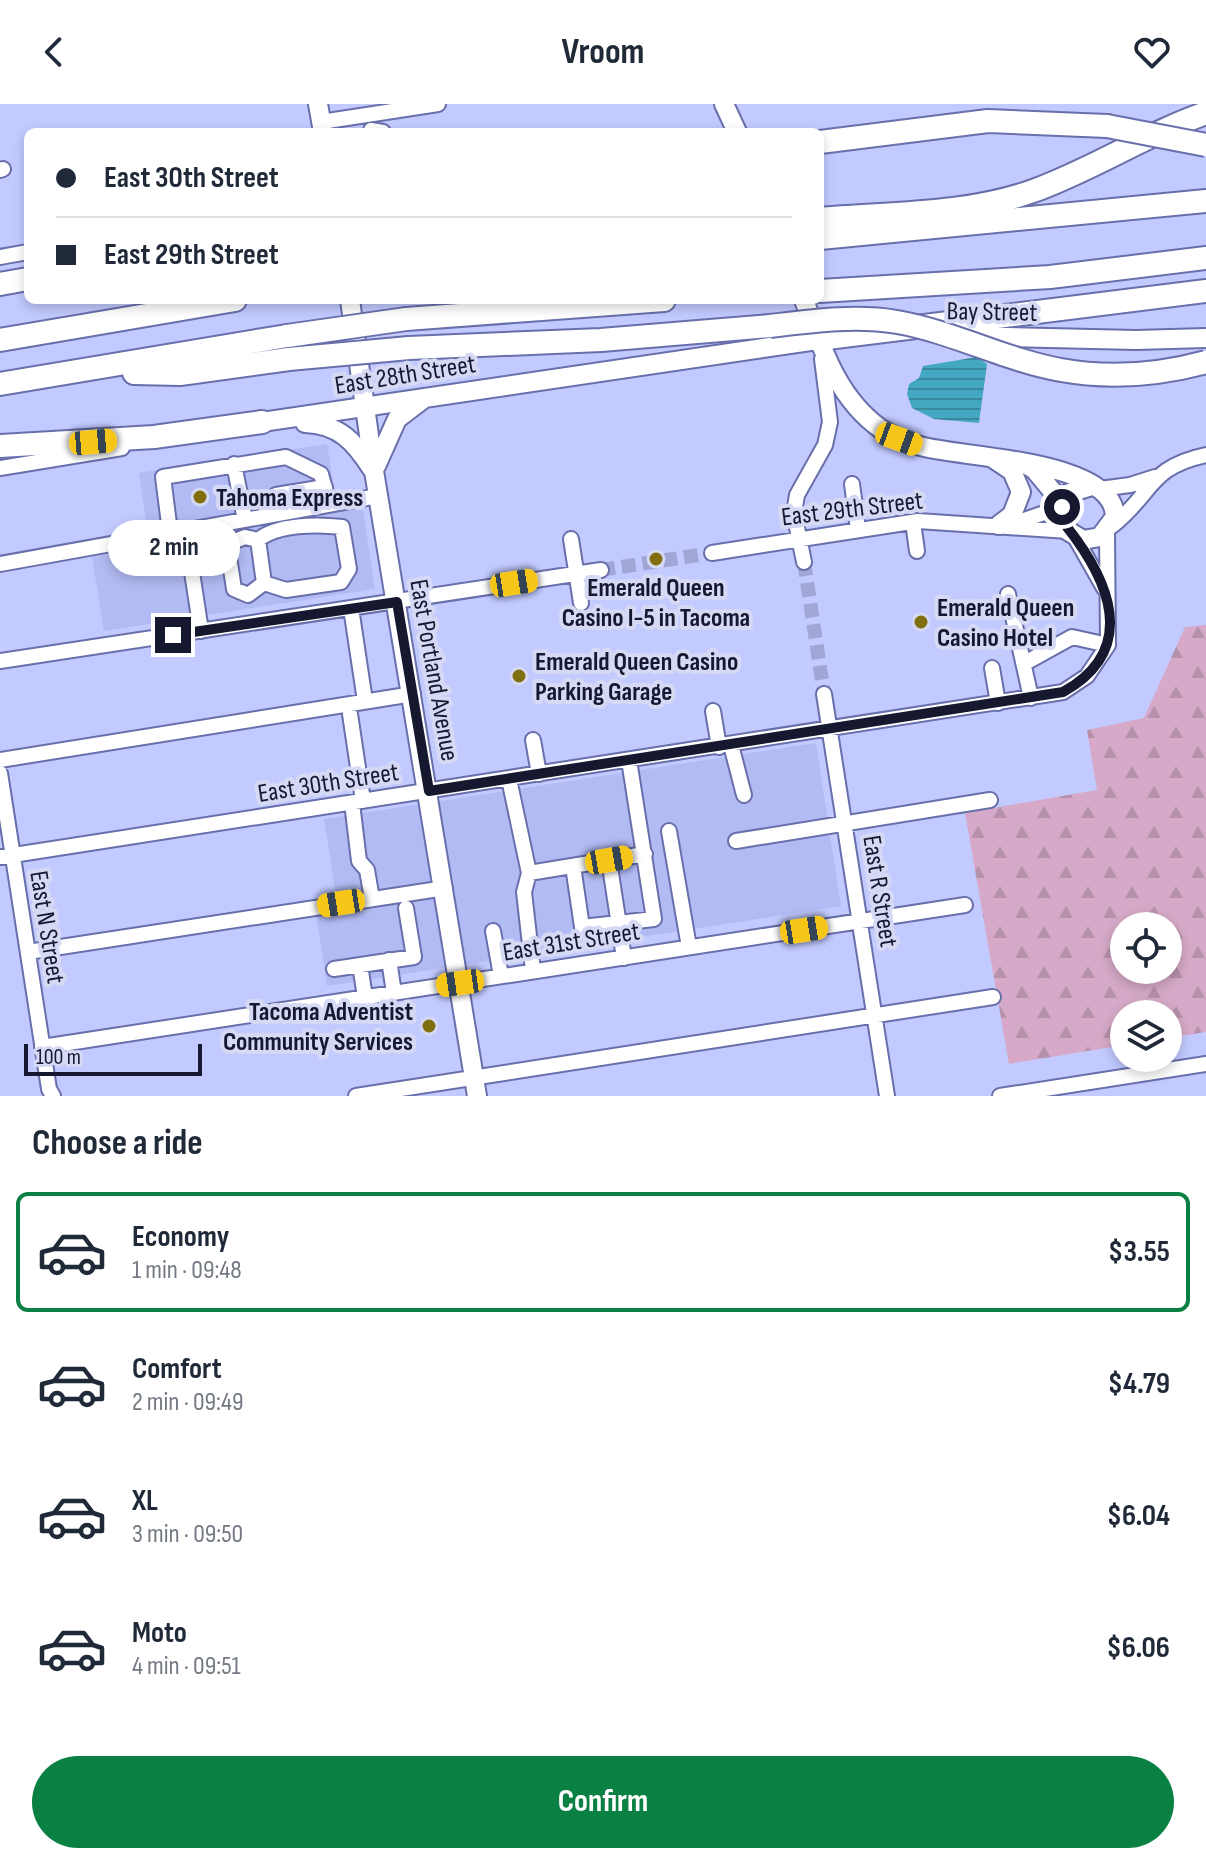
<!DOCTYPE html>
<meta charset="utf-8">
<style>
:root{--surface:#fff;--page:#f2f2f3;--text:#1f2937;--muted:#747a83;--line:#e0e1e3;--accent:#0b8043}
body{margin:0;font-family:"Sofia Sans Condensed",sans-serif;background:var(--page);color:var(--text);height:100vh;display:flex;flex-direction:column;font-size:30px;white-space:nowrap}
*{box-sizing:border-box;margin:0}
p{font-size:26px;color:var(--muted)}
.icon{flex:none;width:44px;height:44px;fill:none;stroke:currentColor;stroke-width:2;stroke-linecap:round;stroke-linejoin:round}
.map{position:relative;height:992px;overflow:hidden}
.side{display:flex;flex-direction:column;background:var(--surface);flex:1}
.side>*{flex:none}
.guide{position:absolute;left:24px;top:24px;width:800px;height:176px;border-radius:12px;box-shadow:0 4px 12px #0003;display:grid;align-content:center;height:176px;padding:0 32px;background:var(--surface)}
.fabs{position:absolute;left:1110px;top:808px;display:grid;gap:16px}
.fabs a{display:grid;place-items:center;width:72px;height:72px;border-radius:50%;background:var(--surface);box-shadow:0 4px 12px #0003;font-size:40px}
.scale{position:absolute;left:24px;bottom:20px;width:178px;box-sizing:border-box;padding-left:8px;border:4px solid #161830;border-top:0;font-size:22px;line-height:28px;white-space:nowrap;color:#161830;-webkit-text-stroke:6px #d5d9f4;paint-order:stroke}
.end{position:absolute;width:36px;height:36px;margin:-18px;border:10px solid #161830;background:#fff;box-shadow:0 0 0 4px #fff}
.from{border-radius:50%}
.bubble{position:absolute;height:56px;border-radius:28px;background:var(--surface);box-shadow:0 4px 12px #0003;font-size:26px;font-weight:700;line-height:56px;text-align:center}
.car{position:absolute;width:24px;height:48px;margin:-24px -12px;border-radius:10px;box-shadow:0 0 6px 2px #0007;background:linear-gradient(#f5c518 24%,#345 0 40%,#f5c518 0 76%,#345 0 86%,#f5c518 0)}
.guide b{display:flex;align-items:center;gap:28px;height:76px;font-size:30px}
.guide b+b{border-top:2px solid var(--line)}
.guide i{width:20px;height:20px;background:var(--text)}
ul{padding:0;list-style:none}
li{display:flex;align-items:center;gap:24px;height:120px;margin:0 16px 12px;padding:0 16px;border:4px solid transparent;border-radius:12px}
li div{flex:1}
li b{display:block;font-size:30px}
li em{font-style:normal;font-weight:700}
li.on{border-color:var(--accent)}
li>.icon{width:72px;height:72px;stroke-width:1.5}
h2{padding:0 32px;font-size:36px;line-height:96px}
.cta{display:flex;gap:16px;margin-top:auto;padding:16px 32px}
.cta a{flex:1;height:92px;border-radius:48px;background:var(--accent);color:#fff;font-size:32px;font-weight:700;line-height:92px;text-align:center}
header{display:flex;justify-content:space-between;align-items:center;height:104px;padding:0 32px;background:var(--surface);font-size:36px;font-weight:700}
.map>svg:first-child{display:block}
.built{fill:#b3bbf5}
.forest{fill:url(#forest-firs);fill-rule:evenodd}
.water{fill:url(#water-rules)}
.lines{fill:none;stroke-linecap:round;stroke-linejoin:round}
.minor-tunnel{stroke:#a0a6d6;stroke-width:14;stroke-dasharray:14 7;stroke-linecap:butt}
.minor-casing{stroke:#686fab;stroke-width:18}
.major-casing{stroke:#686fab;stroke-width:22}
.highway-casing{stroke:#686fab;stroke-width:26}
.minor{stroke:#fff;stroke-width:14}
.major{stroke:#fff;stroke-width:18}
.highway{stroke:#fff;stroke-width:22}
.highway-bridge-casing{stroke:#686fab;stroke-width:26;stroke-linecap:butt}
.highway-bridge{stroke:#fff;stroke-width:22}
.route{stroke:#161830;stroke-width:10}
.poi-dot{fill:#806f0e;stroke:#d5d9f4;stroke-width:3}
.labels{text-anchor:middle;stroke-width:8;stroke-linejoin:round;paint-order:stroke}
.street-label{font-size:26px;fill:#161830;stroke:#d5d9f4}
.poi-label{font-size:26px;font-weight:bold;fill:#161830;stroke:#d5d9f4;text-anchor:start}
</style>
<header><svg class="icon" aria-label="back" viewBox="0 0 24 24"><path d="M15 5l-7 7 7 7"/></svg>Vroom<svg class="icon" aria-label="heart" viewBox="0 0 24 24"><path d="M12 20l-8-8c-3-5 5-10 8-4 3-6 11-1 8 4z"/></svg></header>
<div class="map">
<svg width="1206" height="992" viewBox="0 0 1206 992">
<defs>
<pattern id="forest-firs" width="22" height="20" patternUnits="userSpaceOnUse" patternTransform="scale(2)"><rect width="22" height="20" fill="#d5a9c7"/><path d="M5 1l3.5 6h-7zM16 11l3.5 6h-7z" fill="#b691ab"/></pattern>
<pattern id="water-rules" width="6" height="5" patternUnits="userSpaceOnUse" patternTransform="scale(2)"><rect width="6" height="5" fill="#45a8c2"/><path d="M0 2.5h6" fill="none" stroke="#39889e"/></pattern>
</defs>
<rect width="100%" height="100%" fill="#c2caff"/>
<path class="built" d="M 327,340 L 335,390 L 360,386 L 375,485 L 104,527 L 92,453 L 150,443 L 139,369 Z
M 816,639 L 841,802 L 327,882 L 314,795 L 336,792 L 324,715 Z"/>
<path class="forest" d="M 1206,521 L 1206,928 L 1168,934 L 1168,910 L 1124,910 L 1124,941 L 1009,960 L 965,709 L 1097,686 L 1087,626 L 1144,614 L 1185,523 ZM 1124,822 L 1168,822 L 1168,866 L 1124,866 Z"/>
<path class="water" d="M 977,253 L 987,260 L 979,319 L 934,315 L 912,304 L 907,290 L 909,280 L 919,274 L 923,262 Z"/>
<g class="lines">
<path class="minor-tunnel" d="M 253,395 L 276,391
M 804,458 L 824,590
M 601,466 L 712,449"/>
<defs>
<path id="minor" d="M 321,18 L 438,0
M 371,26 L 383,28
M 0,66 L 3,65
M 0,153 L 28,148
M 234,360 L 245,416
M 0,364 L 122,344
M 852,380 L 858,425
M 1100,385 L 1130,381 L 1155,373
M 276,391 L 325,383
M 1021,417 L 1062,403
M 913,418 L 917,447
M 1112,422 C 1153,390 1148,363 1206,351
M 186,429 L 201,527
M 182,430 L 169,420 L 163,373 L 286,353 L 321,370 L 329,400
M 1075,433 L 1104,484
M 571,435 L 581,499
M 258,436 C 277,420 318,420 342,423 L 349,465 L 341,478 L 286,486 L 264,479
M 258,436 L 245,433 L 227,440 L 234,485 L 248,491 L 264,479
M 258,436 L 264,479
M 712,449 L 918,417 L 1068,427
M 804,458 L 794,409 L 797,391 L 825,341 L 830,318 L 822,255
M 0,460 L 378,392
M 1008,490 L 1031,594
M 351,504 L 365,597
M 0,557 L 601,466
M 1025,559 L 1072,533 L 1108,541
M 992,564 L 998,599
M 824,590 L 887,992
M 713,607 L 719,643
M 350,610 L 363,697
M 533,636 L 539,670
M 731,641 L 744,691
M 0,656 L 413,590
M 0,669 L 49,985 L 53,992
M 509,675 L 529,769 L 524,788 L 533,867
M 352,699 L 359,757 L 367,766 L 372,795
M 669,727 L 689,843
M 736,737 L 990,696
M 0,753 L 1063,588 L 1087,572 L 1108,541 L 1107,428
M 609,756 L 624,854
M 573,762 L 582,823 L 654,815 L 629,656
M 529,769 L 645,750
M 493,827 L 501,872
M 28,848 L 445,784
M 389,856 L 394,889
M 360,861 L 365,893
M 334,865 L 414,853 L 406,804
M 42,943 L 965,801
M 356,992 L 993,893
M 1000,992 L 1206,960"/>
<path id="major" d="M 318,0 L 323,28
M 724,0 L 737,28
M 350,196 L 374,367 L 477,992
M 804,196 C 822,244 837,294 881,325 C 893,332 907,338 920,342 C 961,354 1115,355 1115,413 L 1100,433 L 1083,436 L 1068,427 L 1062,403 L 1069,389 L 1092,382
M 961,232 L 1136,236 L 1206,234
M 262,318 L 831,234
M 305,319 C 339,320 355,338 372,365
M 994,355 L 1012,367 L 1021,388 L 1012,411 L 999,421
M 1023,359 L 1034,365 L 1063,400
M 376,362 L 397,315 L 422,296"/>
<path id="highway" d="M 820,38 L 988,17 L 1107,22
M 820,115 C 890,109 966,111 1033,87 C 1092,66 1146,30 1206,9
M 820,134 L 1206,97
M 0,180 L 28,175
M 820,187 L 1050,173 L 1206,154
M 406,215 L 664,196
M 819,235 L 1206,187
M 0,236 L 235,196
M 409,244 L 601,236 L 770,222
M 134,269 L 180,270 L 289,255
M 0,280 L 287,232
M 0,342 L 154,333 L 262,318"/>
</defs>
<use href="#minor" class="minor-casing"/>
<use href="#major" class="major-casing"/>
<use href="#highway" class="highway-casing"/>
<use href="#minor" class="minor"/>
<use href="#major" class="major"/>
<use href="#highway" class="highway"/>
<defs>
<path id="highway-bridge" d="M 1107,22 L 1206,41
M 770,222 C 812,217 855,211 897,218 C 954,228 1005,256 1061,266 C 1111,275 1158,271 1206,258
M 287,232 L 406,215
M 289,255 L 409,244"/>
</defs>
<use href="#highway-bridge" class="highway-bridge-casing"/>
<use href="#highway-bridge" class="highway-bridge"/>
</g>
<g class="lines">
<path class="route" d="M 173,531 L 397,498 L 429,687 L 1063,588 C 1132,550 1115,489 1076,435 C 1068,423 1060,419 1062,403"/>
</g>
<g class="poi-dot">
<circle cx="200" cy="393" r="8"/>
<circle cx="656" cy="455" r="8"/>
<circle cx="921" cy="518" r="8"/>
<circle cx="519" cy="572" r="8"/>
<circle cx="429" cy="922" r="8"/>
</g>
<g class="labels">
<g class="street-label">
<text transform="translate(992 207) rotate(1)" y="9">Bay Street</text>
<text transform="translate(405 270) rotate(-9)" y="9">East 28th Street</text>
<text transform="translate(852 404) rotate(-7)" y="9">East 29th Street</text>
<text transform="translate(435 566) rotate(80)" y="9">East Portland Avenue</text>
<text transform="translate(328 678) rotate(-9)" y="9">East 30th Street</text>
<text transform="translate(881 787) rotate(81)" y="9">East R Street</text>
<text transform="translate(48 823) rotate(81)" y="9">East N Street</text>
<text transform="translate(571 837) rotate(-9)" y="9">East 31st Street</text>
</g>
<g class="poi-label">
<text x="216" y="402">Tahoma Express</text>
<text x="656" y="492" text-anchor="middle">Emerald Queen<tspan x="656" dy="30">Casino I-5 in Tacoma</tspan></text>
<text x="937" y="512">Emerald Queen<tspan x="937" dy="30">Casino Hotel</tspan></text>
<text x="535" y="566">Emerald Queen Casino<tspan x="535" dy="30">Parking Garage</tspan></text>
<text x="413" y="916" text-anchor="end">Tacoma Adventist<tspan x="413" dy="30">Community Services</tspan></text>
</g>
</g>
</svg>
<div class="fabs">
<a><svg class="icon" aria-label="locate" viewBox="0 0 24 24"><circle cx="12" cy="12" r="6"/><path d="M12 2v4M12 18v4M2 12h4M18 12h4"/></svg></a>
<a><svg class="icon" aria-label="layers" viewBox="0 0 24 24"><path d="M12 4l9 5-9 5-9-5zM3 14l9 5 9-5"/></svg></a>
</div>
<div class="scale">100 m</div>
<i class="end from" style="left:1062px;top:403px"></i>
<i class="end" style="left:173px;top:531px"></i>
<div class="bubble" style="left:108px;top:416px;width:132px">2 min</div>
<i class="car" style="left:899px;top:335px;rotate:110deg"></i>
<i class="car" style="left:93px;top:338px;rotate:85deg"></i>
<i class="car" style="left:514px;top:479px;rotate:81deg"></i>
<i class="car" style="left:609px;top:756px;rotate:80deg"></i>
<i class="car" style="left:341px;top:799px;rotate:261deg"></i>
<i class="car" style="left:804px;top:826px;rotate:81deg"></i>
<i class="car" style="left:460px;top:879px;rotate:262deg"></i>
<div class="guide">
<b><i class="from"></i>East 30th Street</b>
<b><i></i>East 29th Street</b>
</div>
</div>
<section class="side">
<h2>Choose a ride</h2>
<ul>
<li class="on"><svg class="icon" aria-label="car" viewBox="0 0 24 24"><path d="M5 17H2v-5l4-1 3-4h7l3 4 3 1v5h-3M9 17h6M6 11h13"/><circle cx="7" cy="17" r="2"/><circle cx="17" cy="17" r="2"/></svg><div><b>Economy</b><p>1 min · 09:48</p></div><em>$3.55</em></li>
<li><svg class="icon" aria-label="car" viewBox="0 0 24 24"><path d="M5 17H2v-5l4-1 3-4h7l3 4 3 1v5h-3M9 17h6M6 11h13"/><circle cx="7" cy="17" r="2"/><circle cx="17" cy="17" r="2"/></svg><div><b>Comfort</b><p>2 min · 09:49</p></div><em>$4.79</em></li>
<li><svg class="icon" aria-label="car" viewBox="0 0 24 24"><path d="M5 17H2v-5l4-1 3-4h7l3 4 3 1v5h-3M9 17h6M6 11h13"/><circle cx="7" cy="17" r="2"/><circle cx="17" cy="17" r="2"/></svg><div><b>XL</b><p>3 min · 09:50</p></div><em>$6.04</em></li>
<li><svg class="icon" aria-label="car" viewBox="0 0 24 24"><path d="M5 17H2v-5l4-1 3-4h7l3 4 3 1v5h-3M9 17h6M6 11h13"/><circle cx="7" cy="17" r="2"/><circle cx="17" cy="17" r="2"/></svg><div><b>Moto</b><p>4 min · 09:51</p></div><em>$6.06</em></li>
</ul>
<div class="cta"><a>Confirm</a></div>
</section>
